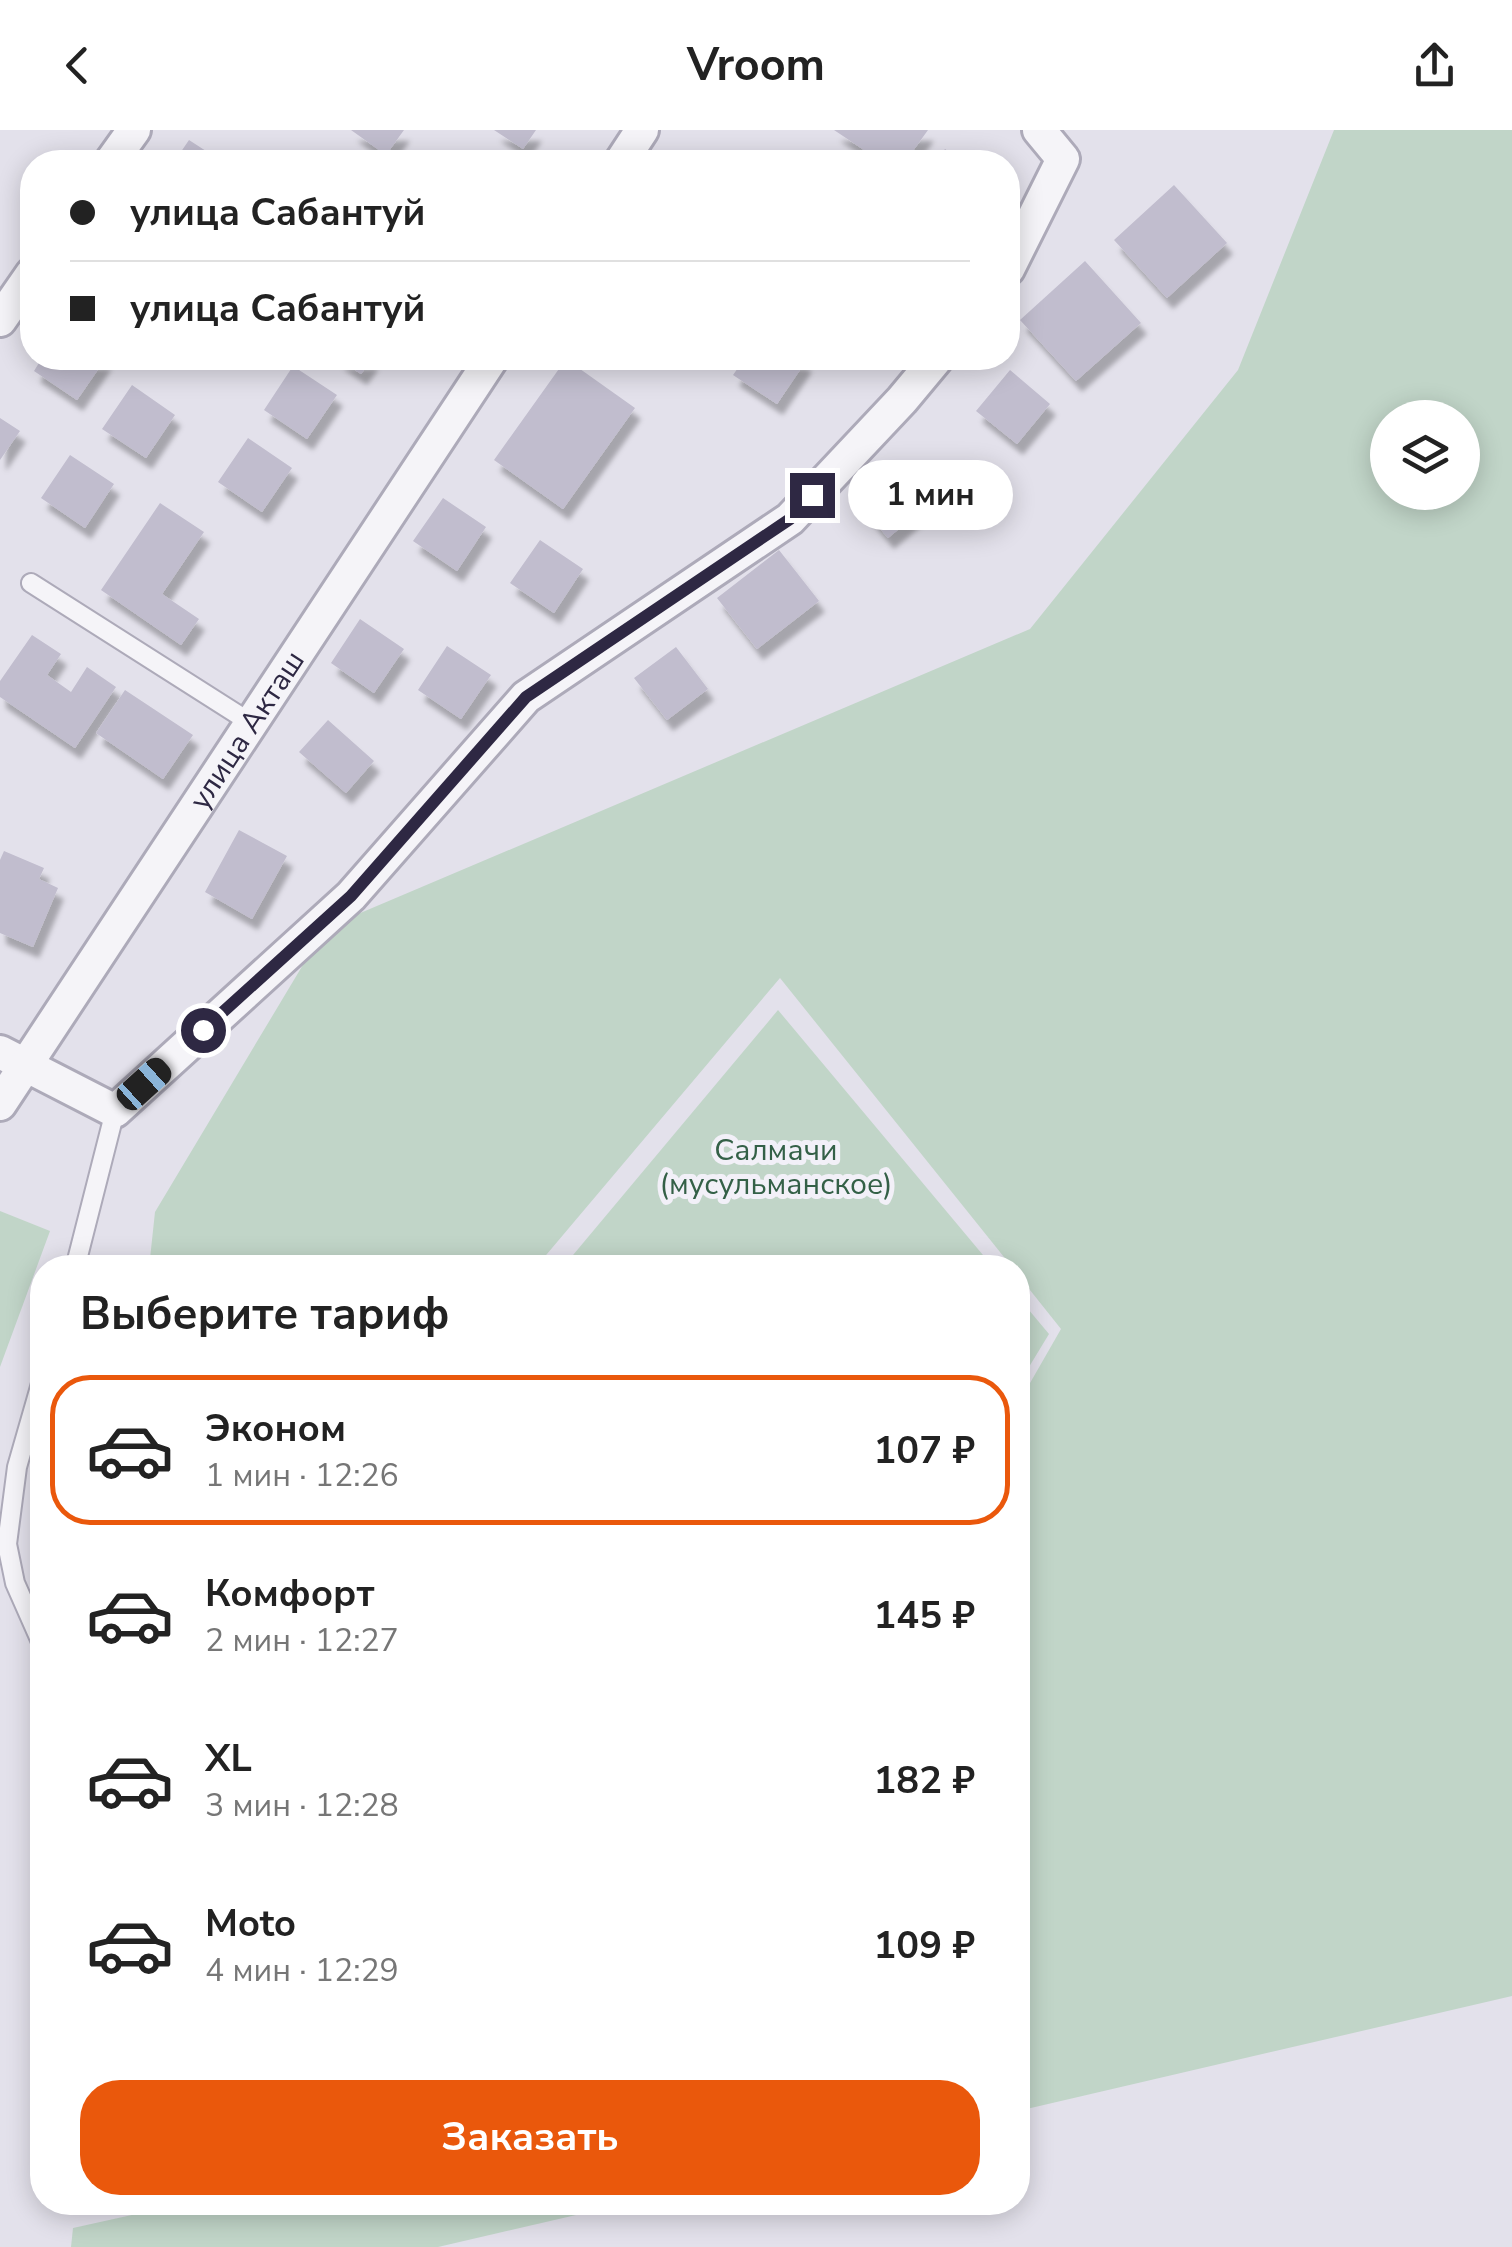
<!DOCTYPE html>
<html lang="ru">
<meta charset="utf-8">
<style>
:root{--surface:#fff;--page:#f2f2f2;--text:#222;--muted:#767676;--line:#e0e0e0;--accent:#ea580c}
body{margin:0;font-family:"Nunito Sans",sans-serif;background:var(--page);color:var(--text);height:100vh;display:flex;flex-direction:column;font-size:38px;white-space:nowrap}
*{box-sizing:border-box;margin:0}
p{font-size:32px;color:var(--muted)}
.icon{flex:none;width:55px;height:55px;fill:none;stroke:currentColor;stroke-width:2;stroke-linecap:round;stroke-linejoin:round}
.map{position:relative;flex:1;overflow:hidden}
.sheet{position:absolute;left:30px;top:1125px;width:1000px;height:960px;display:flex;flex-direction:column;background:var(--surface);border-radius:40px;box-shadow:0 5px 25px #0003}
.sheet>*{flex:none}
.hud{position:absolute;left:20px;top:20px;width:1000px;height:220px;border-radius:40px;box-shadow:0 5px 25px #0003;display:grid;align-content:center;height:220px;padding:0 50px;background:var(--surface)}
.controls{position:absolute;left:1370px;top:270px;display:grid;gap:20px}
.controls a{display:grid;place-items:center;width:110px;height:110px;border-radius:50%;background:var(--surface);box-shadow:0 5px 25px #0003;font-size:50px}
.end{position:absolute;width:45px;height:45px;margin:-22px;border:12px solid #2e2843;background:#fff;box-shadow:0 0 0 5px #fff}
.from{border-radius:50%}
.bubble{position:absolute;height:70px;border-radius:35px;background:var(--surface);box-shadow:0 5px 25px #0003;font-size:32px;font-weight:700;line-height:70px;text-align:center}
.car{position:absolute;width:30px;height:60px;margin:-30px -15px;border-radius:12px;box-shadow:0 0 8px 2px #0007;background:linear-gradient(#222 24%,#8ab4d8 0 40%,#222 0 76%,#8ab4d8 0 86%,#222 0)}
.hud b{display:flex;align-items:center;gap:35px;height:95px;font-size:38px}
.hud b+b{border-top:2px solid var(--line)}
.hud i{width:25px;height:25px;background:var(--text)}
ul{padding:0;list-style:none}
li{display:flex;align-items:center;gap:30px;height:150px;margin:0 20px 15px;padding:0 30px;border:5px solid transparent;border-radius:40px}
li div{flex:1}
li b{display:block;font-size:38px}
li em{font-style:normal;font-weight:700}
li.current{border-color:var(--accent)}
li>.icon{width:90px;height:90px;stroke-width:1.5}
h2{padding:0 50px;font-size:45px;line-height:120px}
.button{display:flex;gap:20px;margin-top:auto;padding:20px 50px}
.button a{flex:1;height:115px;border-radius:40px;background:var(--accent);color:#fff;font-size:40px;font-weight:700;line-height:115px;text-align:center}
header{display:flex;justify-content:space-between;align-items:center;height:130px;padding:0 50px;background:var(--surface);font-size:45px;font-weight:700}
.map>svg:first-child{display:block}
.green{fill:#c1d5c8;fill-rule:evenodd}
.building{fill:#c1bdce;filter:url(#shadow)}
.lines{fill:none;stroke-linecap:round;stroke-linejoin:round}
.service-casing{stroke:#adaab9;stroke-width:22}
.minor-casing{stroke:#adaab9;stroke-width:38}
.service{stroke:#f5f4f8;stroke-width:18}
.minor{stroke:#f5f4f8;stroke-width:32}
.route{stroke:#2e2843;stroke-width:12}
.labels{text-anchor:middle;stroke-width:10;stroke-linejoin:round;paint-order:stroke}
.street-label{font-size:30px;fill:#2e2843;stroke:#f2f0f8}
.park-label{font-size:30px;fill:#346047;stroke:#f2f0f8}
</style>
<header><svg class="icon" aria-label="back" viewBox="0 0 24 24"><path d="M15 5l-7 7 7 7"/></svg>Vroom<svg class="icon" aria-label="share" viewBox="0 0 24 24"><path d="M12 15V3M7 8l5-5 5 5M5 13v7h14v-7"/></svg></header>
<div class="map">
<svg width="1512" height="2117" viewBox="0 0 1512 2117">
<defs>
<filter id="shadow"><feDropShadow dx="6" dy="11" stdDeviation="2.5" flood-color="#0004"/></filter>
</defs>
<rect width="100%" height="100%" fill="#e3e1eb"/>
<path class="green" d="M 1334,0 L 1512,0 L 1512,1866 L 1018,1981 L 1018,1274 L 1061,1199 L 1018,1145 L 1018,1138 L 1012,1137 L 780,848 L 536,1137 L 149,1138 L 155,1082 L 325,798 L 1030,499 L 1238,240 ZM 1388,288 L 1462,288 L 1462,362 L 1388,362 Z
M 778,880 L 993,1137 L 563,1137 Z
M 0,1081 L 50,1101 L 0,1237 Z
M 1018,1167 L 1049,1204 L 1018,1255 Z
M 186,2073 L 186,2072 L 628,2073 L 438,2117 L 71,2117 L 73,2098 Z"/>
<path class="building" d="M 351,0 L 404,0 L 386,25 Z
M 494,0 L 536,0 L 523,19 Z
M 834,0 L 928,0 L 905,32 L 882,32 Z
M 189,10 L 223,32 L 174,32 Z
M 945,19 L 964,32 L 936,32 Z
M 472,20 L 493,32 L 465,32 Z
M 1174,55 L 1227,113 L 1167,168 L 1114,110 Z
M 1085,131 L 1141,193 L 1076,251 L 1020,190 Z
M 42,228 L 106,228 L 77,270 L 34,241 Z
M 337,228 L 373,228 L 361,244 Z
M 745,228 L 801,228 L 806,231 L 777,274 L 733,245 Z
M 566,229 L 635,278 L 563,379 L 494,330 Z
M 293,236 L 337,265 L 307,309 L 264,280 Z
M 1010,240 L 1050,274 L 1017,314 L 976,281 Z
M 132,255 L 175,285 L 146,328 L 102,299 Z
M 0,288 L 20,301 L 0,330 Z
M 248,308 L 292,338 L 262,382 L 218,352 Z
M 70,325 L 114,354 L 85,398 L 41,368 Z
M 894,334 L 929,374 L 888,408 L 854,368 Z
M 443,368 L 486,397 L 457,441 L 413,411 Z
M 160,373 L 204,402 L 162,464 L 199,489 L 181,515 L 101,460 Z
M 540,410 L 583,439 L 554,483 L 510,453 Z
M 779,420 L 819,471 L 757,519 L 717,468 Z
M 360,489 L 404,519 L 374,563 L 331,533 Z
M 32,505 L 61,524 L 47,545 L 71,562 L 87,537 L 116,557 L 75,618 L 0,567 L 0,551 Z
M 447,516 L 491,545 L 461,589 L 418,560 Z
M 676,517 L 708,559 L 667,590 L 634,548 Z
M 125,560 L 193,605 L 163,649 L 96,603 Z
M 328,590 L 374,631 L 346,663 L 299,622 Z
M 239,700 L 287,726 L 252,789 L 205,762 Z
M 4,721 L 44,738 L 39,749 L 58,758 L 33,817 L 0,803 L 0,730 Z"/>
<g class="lines">
<defs>
<path id="service" d="M 31,453 L 251,593
M 75,1138 L 115,981
M 42,1250 L 17,1337 L 7,1414 L 15,1453 L 42,1514"/>
<g id="minor">
<path d="M 111,32 L 134,0"/>
<path d="M 621,32 L 642,0"/>
<path d="M 1008,139 L 1063,29 L 1039,0"/>
<path d="M 0,190 L 32,144"/>
<path d="M 0,922 L 115,981 L 351,766 L 526,567 L 790,389 L 902,270 L 937,228"/>
<path id="s1" d="M 0,974 L 492,228"/>
</g>
</defs>
<use href="#service" class="service-casing"/>
<use href="#minor" class="minor-casing"/>
<use href="#service" class="service"/>
<use href="#minor" class="minor"/>
</g>
<g class="lines">
<path class="route" d="M 203,900 L 351,766 L 526,567 L 790,389 L 812,365"/>
</g>
<g class="labels">
<g class="street-label">
<text dy="10" stroke="none"><textPath href="#s1" startOffset="448">улица Акташ</textPath></text>
</g>
<g class="park-label">
<text x="776" y="1030">Салмачи<tspan x="776" dy="34">(мусульманское)</tspan></text>
</g>
</g>
</svg>
<div class="controls">
<a><svg class="icon" aria-label="layers" viewBox="0 0 24 24"><path d="M12 4l9 5-9 5-9-5zM3 14l9 5 9-5"/></svg></a>
</div>
<i class="end from" style="left:203px;top:900px"></i>
<i class="end" style="left:812px;top:365px"></i>
<div class="bubble" style="left:848px;top:330px;width:165px">1 мин</div>
<i class="car" style="left:144px;top:954px;rotate:48deg"></i>
<div class="hud">
<b><i class="from"></i>улица Сабантуй</b>
<b><i></i>улица Сабантуй</b>
</div>
<section class="sheet">
<h2>Выберите тариф</h2>
<ul>
<li class="current"><svg class="icon" aria-label="car" viewBox="0 0 24 24"><path d="M5 17H2v-5l4-1 3-4h7l3 4 3 1v5h-3M9 17h6M6 11h13"/><circle cx="7" cy="17" r="2"/><circle cx="17" cy="17" r="2"/></svg><div><b>Эконом</b><p>1 мин · 12:26</p></div><em>107 ₽</em></li>
<li><svg class="icon" aria-label="car" viewBox="0 0 24 24"><path d="M5 17H2v-5l4-1 3-4h7l3 4 3 1v5h-3M9 17h6M6 11h13"/><circle cx="7" cy="17" r="2"/><circle cx="17" cy="17" r="2"/></svg><div><b>Комфорт</b><p>2 мин · 12:27</p></div><em>145 ₽</em></li>
<li><svg class="icon" aria-label="car" viewBox="0 0 24 24"><path d="M5 17H2v-5l4-1 3-4h7l3 4 3 1v5h-3M9 17h6M6 11h13"/><circle cx="7" cy="17" r="2"/><circle cx="17" cy="17" r="2"/></svg><div><b>XL</b><p>3 мин · 12:28</p></div><em>182 ₽</em></li>
<li><svg class="icon" aria-label="car" viewBox="0 0 24 24"><path d="M5 17H2v-5l4-1 3-4h7l3 4 3 1v5h-3M9 17h6M6 11h13"/><circle cx="7" cy="17" r="2"/><circle cx="17" cy="17" r="2"/></svg><div><b>Moto</b><p>4 мин · 12:29</p></div><em>109 ₽</em></li>
</ul>
<div class="button"><a>Заказать</a></div>
</section>
</div>
